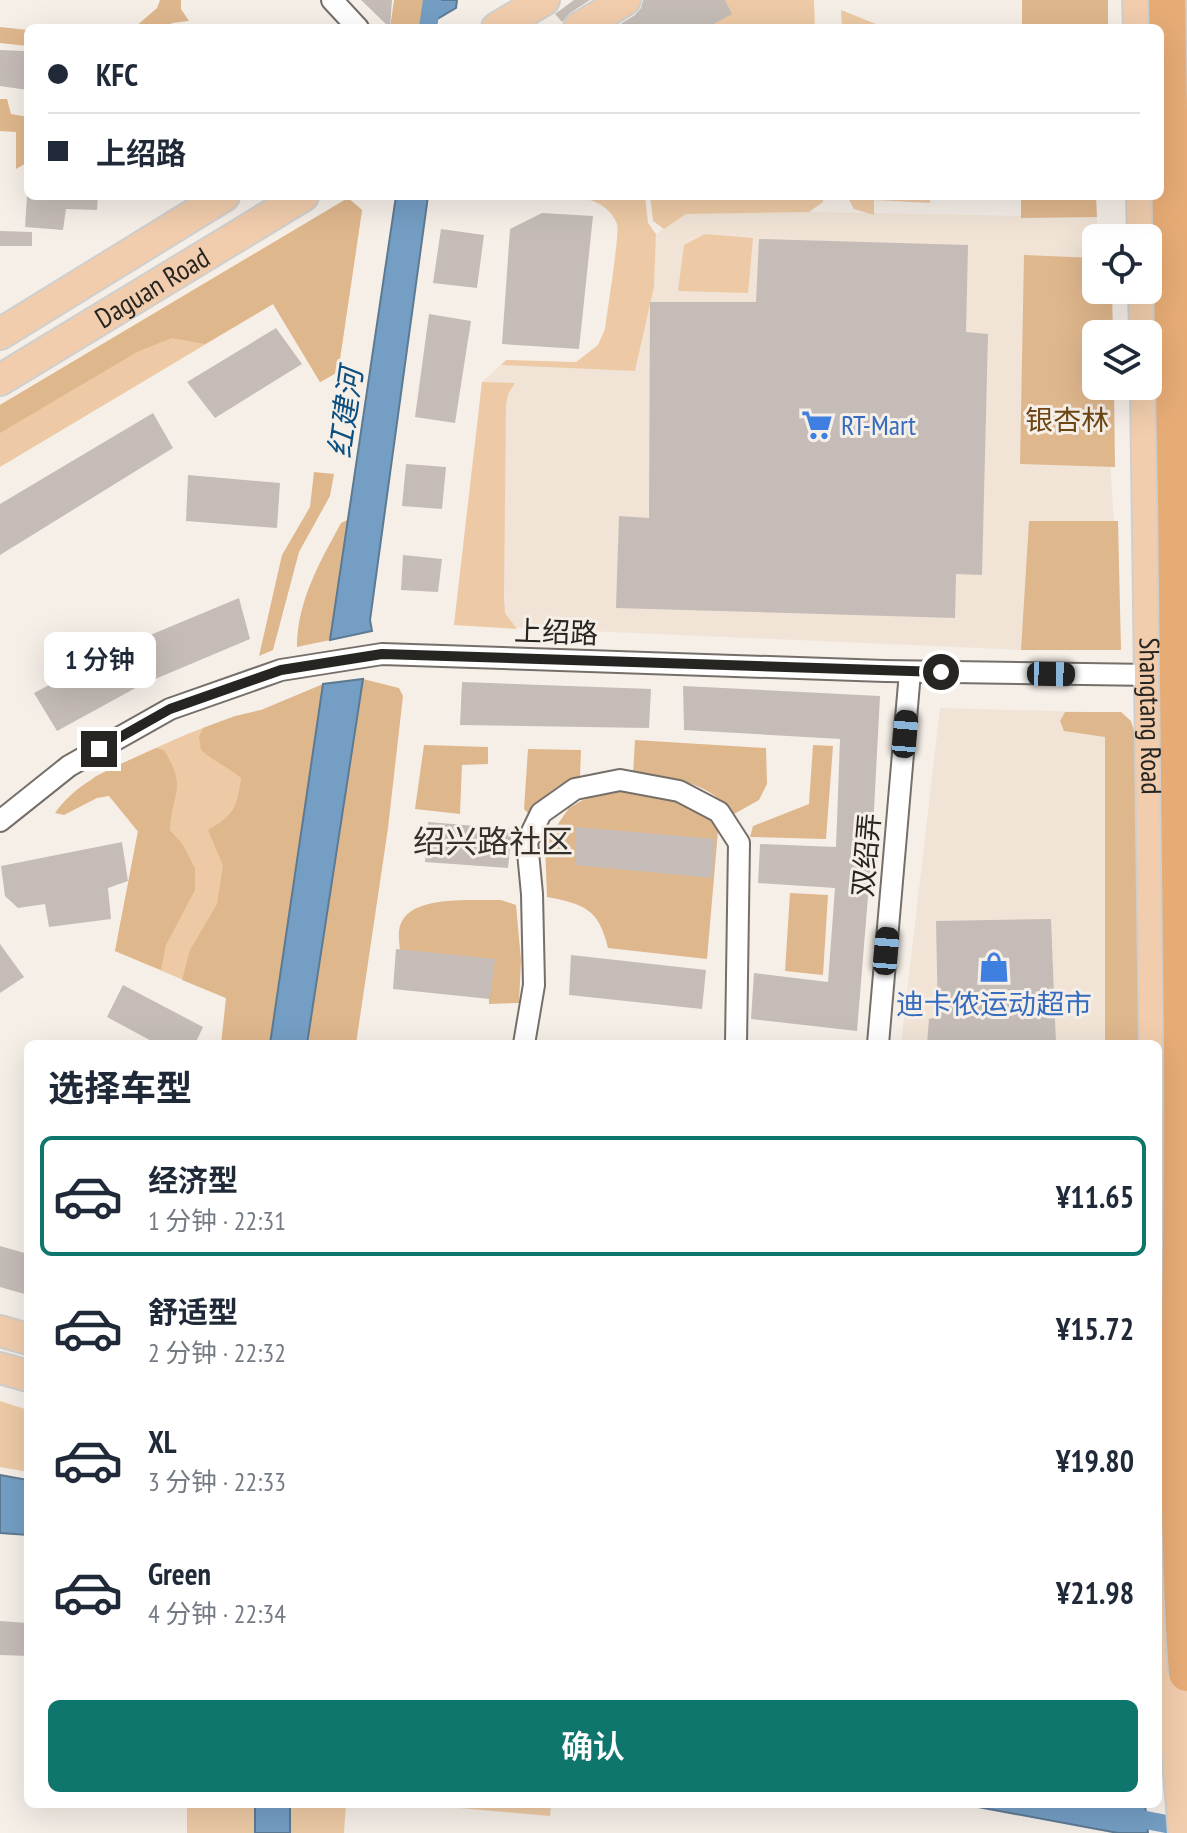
<!DOCTYPE html>
<html lang="zh">
<meta charset="utf-8">
<style>
:root{--surface:#fff;--page:#f6f6f7;--text:#1f2937;--muted:#747a83;--line:#e0e1e3;--accent:#0f766e}
body{margin:0;font-family:"PT Sans Narrow","Noto Sans SC",sans-serif;background:var(--page);color:var(--text);height:100vh;display:flex;flex-direction:column;font-size:30px;white-space:nowrap}
*{box-sizing:border-box;margin:0}
p{font-size:26px;color:var(--muted)}
.icon{flex:none;width:44px;height:44px;fill:none;stroke:currentColor;stroke-width:2;stroke-linecap:round;stroke-linejoin:round}
.map{position:relative;flex:1;overflow:hidden}
.details{position:absolute;left:24px;top:1040px;width:1138px;height:768px;display:flex;flex-direction:column;background:var(--surface);border-radius:12px;box-shadow:0 8px 32px #0002}
.details>*{flex:none}
.top-card{position:absolute;left:24px;top:24px;width:1140px;height:176px;border-radius:12px;box-shadow:0 8px 32px #0002;display:grid;align-content:center;height:176px;padding:0 24px;background:var(--surface)}
.fabs{position:absolute;left:1082px;top:224px;display:grid;gap:16px}
.fabs a{display:grid;place-items:center;width:80px;height:80px;border-radius:12px;background:var(--surface);box-shadow:0 8px 32px #0002;font-size:40px}
.end{position:absolute;width:36px;height:36px;margin:-18px;border:10px solid #272522;background:#fff;box-shadow:0 0 0 4px #fff}
.from{border-radius:50%}
.bubble{position:absolute;height:56px;border-radius:12px;background:var(--surface);box-shadow:0 8px 32px #0002;font-size:26px;font-weight:600;line-height:56px;text-align:center}
.car{position:absolute;width:24px;height:48px;margin:-24px -12px;border-radius:10px;box-shadow:0 0 6px 2px #0007;background:linear-gradient(#222 24%,#8ab4d8 0 40%,#222 0 76%,#8ab4d8 0 86%,#222 0)}
.top-card b{display:flex;align-items:center;gap:28px;height:76px;font-size:30px}
.top-card b+b{border-top:2px solid var(--line)}
.top-card i{width:20px;height:20px;background:var(--text)}
ul{padding:0;list-style:none}
li{display:flex;align-items:center;gap:24px;height:120px;margin:0 16px 12px;padding:0 8px;border:4px solid transparent;border-radius:12px}
li div{flex:1}
li b{display:block;font-size:30px}
li em{font-style:normal;font-weight:600}
li.on{border-color:var(--accent)}
li>.icon{width:72px;height:72px;stroke-width:1.5}
h2{padding:0 24px;font-size:36px;line-height:96px}
.action{display:flex;gap:16px;margin-top:auto;padding:16px 24px}
.action a{flex:1;height:92px;border-radius:12px;background:var(--accent);color:#fff;font-size:32px;font-weight:600;line-height:92px;text-align:center}
.map>svg:first-child{display:block}
.built{fill:#f1e4d7}
.green{fill:#edcaa5}
.forest{fill:#dfb78d}
.water{fill:#749ec4;stroke:#5d7a93;stroke-width:2}
.lines{fill:none;stroke-linecap:round;stroke-linejoin:round}
.canal{stroke:#749ec4;stroke-width:18}
.building{fill:#c5bcb7}
.street-casing{stroke:#766f69;stroke-width:24}
.primary-casing{stroke:#cfcfce;stroke-width:34}
.street{stroke:#fff;stroke-width:20}
.primary{stroke:#f1cdad;stroke-width:30}
.highway-bridge-casing{stroke:#cfcfce;stroke-width:40;stroke-linecap:butt}
.highway-bridge{stroke:#e7ac76;stroke-width:36}
.route{stroke:#272522;stroke-width:10}
.labels{text-anchor:middle;stroke-width:6;stroke-linejoin:round;paint-order:stroke}
.street-label{font-size:28px;fill:#272522;stroke:#f6efe8}
.park-label{font-size:28px;fill:#6d4615;stroke:#f6efe8}
.shop-label{font-size:28px;fill:#366cbe;stroke:#f6efe8;text-anchor:start}
.water-label{font-size:30px;font-style:italic;fill:#0c5081;stroke:#f6efe8}
.quarter-label{font-size:32px;fill:#352f29;stroke:#f6efe8}
</style>
<div class="map">
<svg width="1187" height="1833" viewBox="0 0 1187 1833">
<rect width="100%" height="100%" fill="#f6efe8"/>
<path class="built" d="M 809,212 L 1097,217 L 1096,386 L 1106,386 L 1121,650 L 1021,650 L 454,625 L 482,382 L 506,360 L 635,371 L 654,287 L 656,234 L 686,214 Z
M 940,708 L 1097,712 L 1105,737 L 1105,1044 L 901,1044 Z"/>
<path class="green" d="M 685,0 L 814,0 L 815,28 L 639,28 Z
M 841,10 L 881,26 L 881,28 L 842,28 Z
M 572,196 L 645,196 L 648,223 L 656,234 L 654,287 L 635,371 L 501,365 L 506,360 L 576,362 L 598,345 L 605,329 C 607,312 620,234 617,224 C 610,205 590,198 572,196 Z
M 650,196 L 823,196 L 823,202 L 809,212 L 686,214 L 664,229 L 653,221 Z
M 847,196 L 930,196 L 930,203 L 874,200 L 874,215 L 854,209 Z
M 348,198 L 362,210 L 338,372 L 320,382 L 273,304 L 0,467 L 0,405 Z
M 705,234 L 753,238 L 748,293 L 678,291 L 684,245 Z
M 482,382 L 515,383 L 508,394 L 506,405 L 504,599 L 505,613 L 517,629 L 454,625 Z
M 261,710 L 226,998 L 115,951 L 138,832 L 94,777 C 148,752 202,723 261,710 Z
M 0,1401 L 28,1410 L 28,1472 L 0,1467 Z
M 187,1804 L 255,1804 L 255,1833 L 187,1833 Z
M 290,1804 L 346,1804 L 344,1833 L 290,1833 Z
M 415,1804 L 551,1804 L 550,1816 Z"/>
<path class="forest" d="M 160,0 L 181,0 L 181,9 L 189,21 L 172,23 L 166,28 L 134,28 L 157,8 Z
M 394,0 L 426,0 L 422,28 L 390,28 Z
M 1022,0 L 1108,0 L 1108,28 L 1022,28 Z
M 0,27 L 28,30 L 28,46 L 0,43 Z
M 0,99 L 7,99 L 11,114 L 28,117 L 28,162 L 16,169 L 16,132 L 0,131 Z
M 1021,196 L 1096,196 L 1097,217 L 1021,218 Z
M 348,198 L 362,210 L 338,372 L 320,382 L 273,304 L 205,344 L 172,338 L 137,352 L 0,433 L 0,405 Z
M 1024,255 L 1096,258 L 1096,290 L 1112,290 L 1113,334 L 1096,334 L 1096,386 L 1114,386 L 1115,467 L 1020,464 Z
M 314,472 L 334,474 L 330,496 L 299,552 L 273,650 L 259,656 L 282,555 L 310,507 Z
M 349,519 L 330,640 L 297,647 C 297,601 320,562 341,523 Z
M 1029,521 L 1118,521 L 1121,650 L 1021,650 Z
M 363,679 L 399,688 L 403,696 L 388,828 L 356,1044 L 307,1044 Z
M 323,684 L 270,1044 L 221,1044 L 226,998 L 182,980 L 190,950 L 217,904 L 223,866 L 208,830 C 234,815 237,808 241,778 C 228,767 213,761 201,750 L 199,737 L 203,728 L 235,716 L 261,710 Z
M 1065,712 L 1121,712 L 1131,721 L 1136,736 L 1141,1044 L 1105,1044 L 1105,737 L 1064,731 L 1060,721 Z
M 635,740 L 766,748 L 767,784 L 759,800 L 734,814 C 708,781 672,777 633,775 Z
M 424,745 L 488,747 L 488,764 L 462,765 L 460,814 L 415,809 Z
M 813,745 L 833,746 L 826,839 L 750,837 L 753,826 L 809,804 Z
M 156,748 L 164,750 C 188,790 172,790 170,830 L 183,845 L 195,868 L 195,890 L 166,945 L 161,970 L 115,951 L 138,831 L 109,796 L 97,798 L 64,815 L 55,813 C 79,779 119,765 156,748 Z
M 528,749 L 581,750 L 580,777 C 553,785 547,794 531,816 L 524,809 Z
M 615,791 L 666,797 L 712,818 L 718,831 L 707,959 L 608,948 C 599,909 584,904 547,897 L 545,845 L 560,821 L 569,808 L 583,800 Z
M 790,893 L 828,895 L 823,975 L 785,971 Z
M 501,900 L 516,905 L 521,960 L 519,1003 L 489,1004 L 489,991 L 401,963 C 401,953 398,941 399,931 C 403,893 472,901 501,900 Z"/>
<path class="water" d="M 426,0 L 457,0 L 456,8 L 422,28 Z
M 396,196 L 428,196 L 370,620 L 372,631 L 330,640 Z
M 363,679 L 307,1044 L 270,1044 L 323,684 Z
M 0,1475 L 28,1480 L 28,1535 L 0,1533 Z
M 255,1804 L 290,1804 L 290,1833 L 255,1833 Z
M 962,1804 L 1145,1804 L 1148,1833 L 1118,1833 Z"/>
<g class="lines">
<path class="canal" d="M 428,28 L 432,0
M 1125,1816 L 1187,1828"/>
</g>
<path class="building" d="M 361,0 L 392,0 L 390,28 Z
M 574,0 L 590,0 L 570,13 L 562,22 L 555,14 Z
M 643,0 L 725,0 L 732,14 L 706,28 L 614,28 L 635,15 L 641,8 Z
M 0,50 L 24,51 L 24,68 L 28,68 L 28,90 L 0,86 Z
M 27,196 L 98,196 L 97,210 L 66,209 L 63,230 L 25,227 Z
M 542,213 L 593,216 L 579,349 L 502,344 L 510,229 Z
M 441,229 L 484,235 L 477,288 L 433,283 Z
M 0,231 L 32,232 L 32,246 L 0,246 Z
M 759,239 L 968,245 L 966,332 L 988,334 L 982,575 L 956,574 L 955,618 L 616,608 L 619,516 L 649,518 L 650,302 L 756,302 Z
M 429,314 L 471,321 L 455,423 L 415,417 Z
M 276,328 L 302,364 L 215,418 L 187,382 Z
M 153,413 L 173,448 L 0,555 L 0,504 Z
M 406,464 L 446,467 L 442,509 L 402,506 Z
M 188,475 L 280,483 L 277,528 L 186,521 Z
M 403,555 L 442,559 L 438,592 L 401,590 Z
M 239,598 L 250,639 L 141,685 L 57,731 L 34,693 L 119,648 Z
M 462,682 L 651,689 L 649,728 L 460,725 Z
M 683,686 L 880,696 L 872,848 L 857,1031 L 751,1019 L 754,973 L 828,982 L 835,888 L 758,883 L 760,844 L 836,847 L 840,739 L 684,730 Z
M 428,822 L 512,829 L 508,868 L 425,862 Z
M 576,827 L 715,839 L 712,878 L 575,865 Z
M 122,842 L 128,881 L 108,888 L 111,919 L 49,927 L 45,904 L 18,908 L 5,896 L 1,866 Z
M 1051,919 L 1056,1044 L 927,1044 L 929,1019 L 938,1017 L 936,921 Z
M 0,944 L 24,977 L 0,993 Z
M 396,949 L 495,959 L 490,999 L 393,989 Z
M 571,955 L 706,970 L 702,1009 L 569,995 Z
M 123,985 L 203,1027 L 195,1044 L 157,1044 L 107,1017 Z
M 0,1246 L 28,1254 L 28,1295 L 0,1287 Z
M 0,1621 L 28,1623 L 28,1656 L 0,1655 Z"/>
<g class="lines">
<defs>
<path id="street" d="M 332,0 L 358,28
M 0,821 L 69,766 L 170,709 L 281,670 L 382,654 L 885,671 L 1152,675
M 524,1044 L 534,985 L 532,894 L 527,842 L 541,813 L 575,789 L 620,780 L 679,791 L 719,812 L 739,843 L 736,1044
M 878,1044 L 910,672"/>
<g id="primary">
<path d="M 1138,0 L 1139,28"/>
<path d="M 497,28 L 544,0"/>
<path d="M 579,28 L 625,0"/>
<path d="M 1142,196 L 1143,238"/>
<path d="M 1144,290 L 1145,334"/>
<path d="M 0,334 L 224,196"/>
<path id="s1" d="M 0,380 L 303,196"/>
<path id="s2" d="M 1146,386 L 1155,1044"/>
<path d="M 0,1331 L 28,1339"/>
<path d="M 0,1368 L 28,1376"/>
<path d="M 1158,1370 L 1159,1526 L 1184,1833"/>
</g>
</defs>
<use href="#street" class="street-casing"/>
<use href="#primary" class="primary-casing"/>
<use href="#street" class="street"/>
<use href="#primary" class="primary"/>
<defs>
<path id="highway-bridge" d="M 1167,0 C 1174,350 1180,701 1182,1051 C 1184,1258 1172,1466 1187,1673"/>
</defs>
<use href="#highway-bridge" class="highway-bridge-casing"/>
<use href="#highway-bridge" class="highway-bridge"/>
</g>
<g class="lines">
<path class="route" d="M 99,749 L 170,709 L 281,670 L 382,654 L 941,672"/>
</g>
<defs>
<symbol id="supermarket-bare" viewBox="-9 -9 18 18"><path d="M-6-5.5h2.5l.6 2H6L4.5 2H-2.5L-4.4-4H-6ZM-1.5 3.2a1.3 1.3 0 1 0 .1 0ZM3 3.2a1.3 1.3 0 1 0 .1 0Z" fill="#3f7fe0" stroke="#f6efe8" stroke-width="2.5" paint-order="stroke"/></symbol>
<symbol id="shop-bare" viewBox="-9 -9 18 18"><path d="M-5-2.5h2.3a2.7 3.5 0 0 1 5.4 0H5L5.5 6h-11ZM-1.5-2.5h3a1.5 2.3 0 0 0-3 0Z" fill="#3f7fe0" stroke="#f6efe8" stroke-width="2.5" paint-order="stroke"/></symbol>
</defs>
<g fill-rule="evenodd">
<use href="#supermarket-bare" x="795" y="403" width="44" height="44"/>
<use href="#shop-bare" x="972" y="945" width="44" height="44"/>
</g>
<g class="labels">
<g class="street-label">
<text dy="10" stroke="none"><textPath href="#s1" startOffset="178">Daguan Road</textPath></text>
<text transform="translate(556 632) rotate(2)" y="10">上绍路</text>
<text dy="10" stroke="none"><textPath href="#s2" startOffset="330">Shangtang Road</textPath></text>
<text transform="translate(866 855) rotate(-85)" y="10">双绍弄</text>
</g>
<g class="park-label">
<text x="1067" y="430">银杏林</text>
</g>
<g class="shop-label">
<text x="841" y="435">RT-Mart</text>
<text x="994" y="1014" text-anchor="middle">迪卡侬运动超市</text>
</g>
<g class="water-label">
<text transform="translate(346 413) rotate(-82)" y="10">红建河</text>
</g>
<g class="quarter-label">
<text x="493" y="853">绍兴路社区</text>
</g>
</g>
</svg>
<div class="fabs">
<a><svg class="icon" aria-label="locate" viewBox="0 0 24 24"><circle cx="12" cy="12" r="6"/><path d="M12 2v4M12 18v4M2 12h4M18 12h4"/></svg></a>
<a><svg class="icon" aria-label="layers" viewBox="0 0 24 24"><path d="M12 4l9 5-9 5-9-5zM3 14l9 5 9-5"/></svg></a>
</div>
<i class="end from" style="left:941px;top:672px"></i>
<i class="end" style="left:99px;top:749px"></i>
<div class="bubble" style="left:44px;top:632px;width:112px">1 分钟</div>
<i class="car" style="left:1051px;top:674px;rotate:91deg"></i>
<i class="car" style="left:905px;top:734px;rotate:5deg"></i>
<i class="car" style="left:886px;top:951px;rotate:5deg"></i>
<div class="top-card">
<b><i class="from"></i>KFC</b>
<b><i></i>上绍路</b>
</div>
<section class="details">
<h2>选择车型</h2>
<ul>
<li class="on"><svg class="icon" aria-label="car" viewBox="0 0 24 24"><path d="M5 17H2v-5l4-1 3-4h7l3 4 3 1v5h-3M9 17h6M6 11h13"/><circle cx="7" cy="17" r="2"/><circle cx="17" cy="17" r="2"/></svg><div><b>经济型</b><p>1 分钟 · 22:31</p></div><em>¥11.65</em></li>
<li><svg class="icon" aria-label="car" viewBox="0 0 24 24"><path d="M5 17H2v-5l4-1 3-4h7l3 4 3 1v5h-3M9 17h6M6 11h13"/><circle cx="7" cy="17" r="2"/><circle cx="17" cy="17" r="2"/></svg><div><b>舒适型</b><p>2 分钟 · 22:32</p></div><em>¥15.72</em></li>
<li><svg class="icon" aria-label="car" viewBox="0 0 24 24"><path d="M5 17H2v-5l4-1 3-4h7l3 4 3 1v5h-3M9 17h6M6 11h13"/><circle cx="7" cy="17" r="2"/><circle cx="17" cy="17" r="2"/></svg><div><b>XL</b><p>3 分钟 · 22:33</p></div><em>¥19.80</em></li>
<li><svg class="icon" aria-label="car" viewBox="0 0 24 24"><path d="M5 17H2v-5l4-1 3-4h7l3 4 3 1v5h-3M9 17h6M6 11h13"/><circle cx="7" cy="17" r="2"/><circle cx="17" cy="17" r="2"/></svg><div><b>Green</b><p>4 分钟 · 22:34</p></div><em>¥21.98</em></li>
</ul>
<div class="action"><a>确认</a></div>
</section>
</div>
